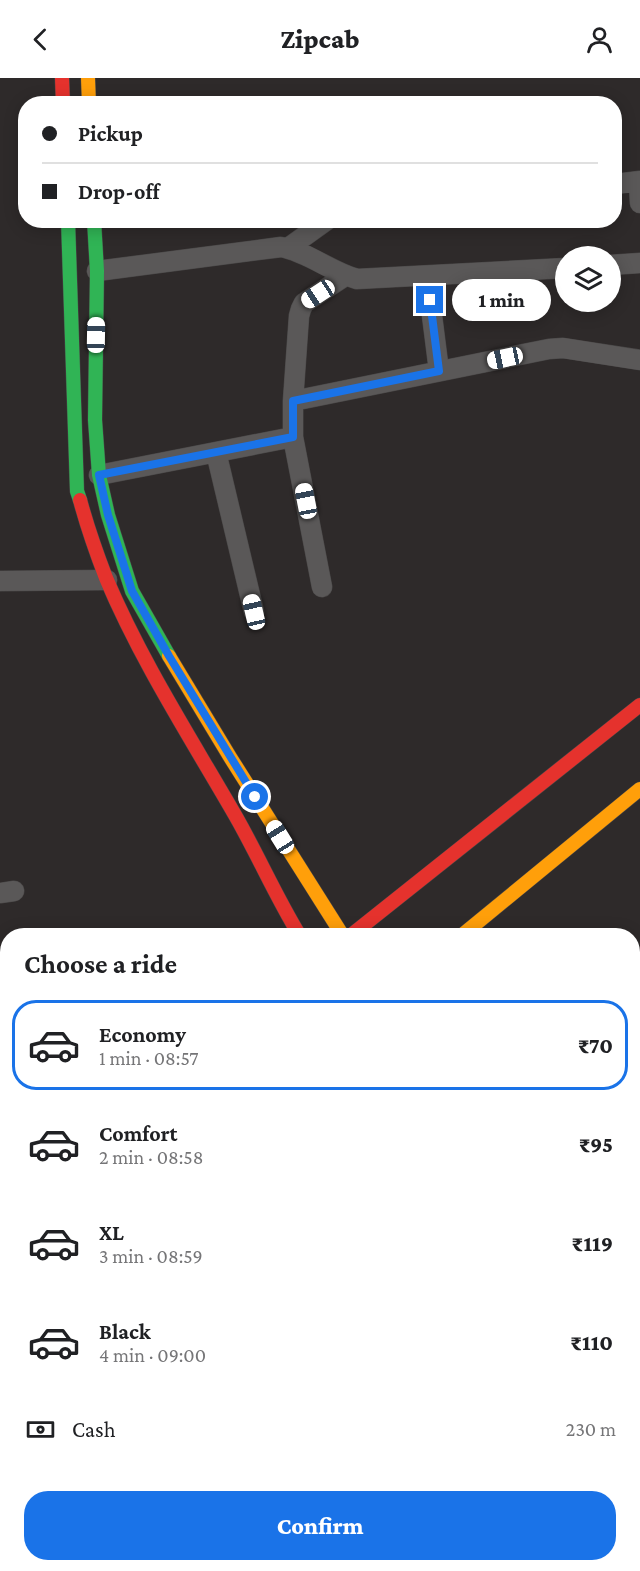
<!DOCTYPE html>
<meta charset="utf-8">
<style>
:root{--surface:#fff;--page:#f2f2f2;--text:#202124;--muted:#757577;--line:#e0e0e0;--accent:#1a73e8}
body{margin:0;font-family:"Crimson Pro",serif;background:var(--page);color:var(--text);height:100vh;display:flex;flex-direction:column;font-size:22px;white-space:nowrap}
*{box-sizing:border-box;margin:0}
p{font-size:20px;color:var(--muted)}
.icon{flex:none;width:33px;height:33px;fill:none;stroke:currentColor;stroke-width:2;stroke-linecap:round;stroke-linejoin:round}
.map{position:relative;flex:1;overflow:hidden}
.side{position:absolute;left:0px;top:850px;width:640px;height:644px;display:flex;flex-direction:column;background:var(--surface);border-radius:24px 24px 0 0;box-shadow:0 3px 15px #0003}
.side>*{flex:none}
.banner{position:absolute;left:18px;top:18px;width:604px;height:132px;border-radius:24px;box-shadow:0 3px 15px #0003;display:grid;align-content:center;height:132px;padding:0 24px;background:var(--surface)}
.controls{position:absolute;left:555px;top:168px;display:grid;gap:12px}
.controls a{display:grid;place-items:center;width:66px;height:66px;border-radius:50%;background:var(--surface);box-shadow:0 3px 15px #0003;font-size:30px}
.end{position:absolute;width:27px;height:27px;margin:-14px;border:8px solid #1a73e8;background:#fff;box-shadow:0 0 0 3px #fff}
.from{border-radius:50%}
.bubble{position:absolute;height:42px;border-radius:21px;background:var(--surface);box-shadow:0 3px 15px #0003;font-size:20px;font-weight:800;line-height:42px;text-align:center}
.car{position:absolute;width:18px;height:36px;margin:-18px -9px;border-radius:8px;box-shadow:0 0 4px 2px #0007;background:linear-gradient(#fff 24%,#345 0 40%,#fff 0 76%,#345 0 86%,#fff 0)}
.banner b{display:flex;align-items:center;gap:21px;height:57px;font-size:22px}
.banner b+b{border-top:2px solid var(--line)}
.banner i{width:15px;height:15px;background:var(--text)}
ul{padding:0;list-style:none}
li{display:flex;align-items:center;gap:18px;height:90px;margin:0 12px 9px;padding:0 12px;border:3px solid transparent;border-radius:24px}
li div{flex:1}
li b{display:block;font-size:22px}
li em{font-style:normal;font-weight:800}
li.active{border-color:var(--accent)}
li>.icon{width:54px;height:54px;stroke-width:1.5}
h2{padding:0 24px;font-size:27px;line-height:72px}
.pay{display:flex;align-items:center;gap:15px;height:66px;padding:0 24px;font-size:22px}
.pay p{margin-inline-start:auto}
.button{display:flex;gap:12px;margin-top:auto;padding:12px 24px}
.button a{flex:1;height:69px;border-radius:24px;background:var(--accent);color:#fff;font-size:24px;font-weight:800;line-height:69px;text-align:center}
header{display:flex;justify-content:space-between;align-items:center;height:78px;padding:0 24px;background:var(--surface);font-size:27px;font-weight:800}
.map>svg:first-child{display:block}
.building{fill:#473e3f}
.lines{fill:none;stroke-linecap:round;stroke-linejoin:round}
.street-casing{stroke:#4a4848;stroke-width:21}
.fast-casing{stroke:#4a4848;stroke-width:15}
.slow-casing{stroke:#4a4848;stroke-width:15}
.jam-casing{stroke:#4a4848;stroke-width:15}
.street{stroke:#5a5858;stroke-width:20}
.fast{stroke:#30b455;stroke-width:14}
.slow{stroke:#ff9f0a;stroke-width:14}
.jam{stroke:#e5322d;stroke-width:14}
.route{stroke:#1a73e8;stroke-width:8}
</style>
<header><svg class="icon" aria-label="back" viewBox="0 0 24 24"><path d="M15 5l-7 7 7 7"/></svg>Zipcab<svg class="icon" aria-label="person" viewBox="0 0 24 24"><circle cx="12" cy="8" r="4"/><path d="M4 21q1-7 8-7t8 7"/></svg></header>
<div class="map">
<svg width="640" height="1493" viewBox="0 0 640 1493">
<rect width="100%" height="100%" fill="#2e2a2a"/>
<path class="building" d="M 0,1150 L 8,1151 L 5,1196 L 0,1195 Z
M 7,1284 L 8,1284 L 8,1335 L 0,1332 L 0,1302 Z
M 0,1357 L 8,1361 L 8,1428 L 0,1447 Z"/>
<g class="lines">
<defs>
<path id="street" d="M 639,104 L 640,125
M 615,106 L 640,103
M 288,170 L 327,142
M 610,187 L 640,185
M 97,193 L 281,169 C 308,174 331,194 357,201 L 566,190
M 427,198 L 439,293
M 293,323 L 549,271 L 563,270 L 640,282
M 216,374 L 254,534
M 99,397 L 293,359
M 0,503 L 107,502
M 322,509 L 293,359 L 293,323 L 299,238 L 301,231 L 304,225 L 345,198
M 0,815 L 14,813
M 0,903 L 8,902
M 0,1256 L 8,1236
M 633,1427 L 640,1425
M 80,1493 L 118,1486"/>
<path id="fast" d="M 68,142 L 77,413 L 80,422
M 94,142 L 97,193 L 95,342 L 99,397 L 108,437 L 132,513 L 169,578
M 633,1207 L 640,1201
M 77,1493 L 80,1486"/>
<path id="slow" d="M 88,0 L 89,26
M 169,578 L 230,679 L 343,858
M 461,858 L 640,711
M 0,1085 L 8,1086
M 0,1130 L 8,1131
M 26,1493 L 29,1486"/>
<path id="jam" d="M 62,0 L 63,26
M 80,422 C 87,448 96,474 106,500 C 141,583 190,659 235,737 C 258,777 276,819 300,858
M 350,858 L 640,627
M 582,1486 L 584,1493"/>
</defs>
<use href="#street" class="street-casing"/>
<use href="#fast" class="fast-casing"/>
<use href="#slow" class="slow-casing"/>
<use href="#jam" class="jam-casing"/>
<use href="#street" class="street"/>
<use href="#fast" class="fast"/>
<use href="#slow" class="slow"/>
<use href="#jam" class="jam"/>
</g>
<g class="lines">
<path class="route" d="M 255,719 L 169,578 L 132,513 L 108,437 L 99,397 L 293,359 L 293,323 L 439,293 L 430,222"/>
</g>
</svg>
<div class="controls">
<a><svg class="icon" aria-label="layers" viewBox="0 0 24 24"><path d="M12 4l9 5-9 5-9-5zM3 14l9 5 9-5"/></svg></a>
</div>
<i class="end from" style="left:255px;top:719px"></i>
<i class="end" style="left:430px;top:222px"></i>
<div class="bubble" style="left:452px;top:201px;width:99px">1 min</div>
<i class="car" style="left:318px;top:216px;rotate:237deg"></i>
<i class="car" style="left:96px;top:257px;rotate:1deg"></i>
<i class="car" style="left:505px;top:280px;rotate:258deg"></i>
<i class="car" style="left:306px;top:423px;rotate:349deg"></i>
<i class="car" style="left:254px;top:534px;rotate:347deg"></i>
<i class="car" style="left:280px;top:759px;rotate:328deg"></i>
<div class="banner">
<b><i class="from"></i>Pickup</b>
<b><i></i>Drop-off</b>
</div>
<section class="side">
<h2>Choose a ride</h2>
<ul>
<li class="active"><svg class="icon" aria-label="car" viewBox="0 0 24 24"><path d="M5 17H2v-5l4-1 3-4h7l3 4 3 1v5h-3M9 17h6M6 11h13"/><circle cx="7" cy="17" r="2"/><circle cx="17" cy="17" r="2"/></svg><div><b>Economy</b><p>1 min · 08:57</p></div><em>₹70</em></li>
<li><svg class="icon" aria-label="car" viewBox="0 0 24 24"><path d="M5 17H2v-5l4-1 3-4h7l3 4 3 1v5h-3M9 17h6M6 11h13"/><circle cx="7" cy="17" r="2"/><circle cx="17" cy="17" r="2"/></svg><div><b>Comfort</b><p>2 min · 08:58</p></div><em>₹95</em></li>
<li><svg class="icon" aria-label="car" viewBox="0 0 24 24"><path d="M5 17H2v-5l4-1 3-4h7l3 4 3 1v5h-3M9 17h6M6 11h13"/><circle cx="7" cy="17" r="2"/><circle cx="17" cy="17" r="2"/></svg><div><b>XL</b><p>3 min · 08:59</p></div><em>₹119</em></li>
<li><svg class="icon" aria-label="car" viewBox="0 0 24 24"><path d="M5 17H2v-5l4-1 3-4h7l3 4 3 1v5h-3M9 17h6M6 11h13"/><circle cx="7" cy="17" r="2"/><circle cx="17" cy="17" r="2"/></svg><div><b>Black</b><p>4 min · 09:00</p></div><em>₹110</em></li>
</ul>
<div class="pay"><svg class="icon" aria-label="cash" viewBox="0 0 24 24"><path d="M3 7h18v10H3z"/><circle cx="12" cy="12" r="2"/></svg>Cash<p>230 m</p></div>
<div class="button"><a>Confirm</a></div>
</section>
</div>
